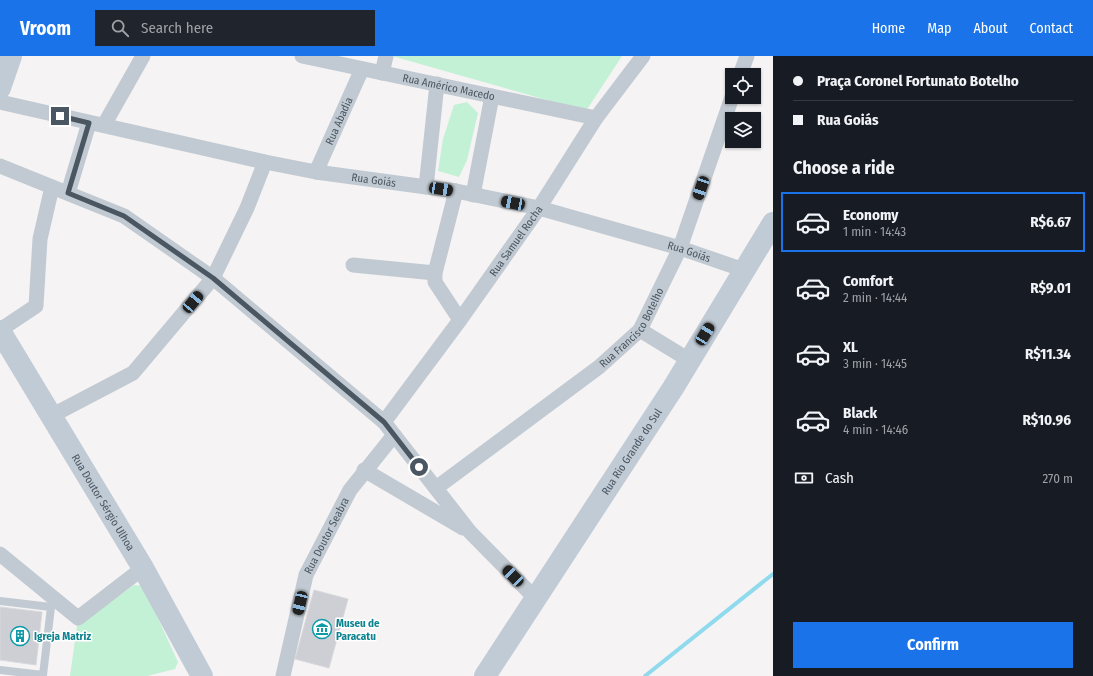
<!DOCTYPE html>
<meta charset="utf-8">
<style>
:root{--surface:#171b24;--page:#20242c;--text:#f1f3f6;--muted:#9ea1a6;--line:#363941;--accent:#1a73e8}
body{margin:0;font-family:"Fira Sans Condensed",sans-serif;background:var(--page);color:var(--text);height:100vh;display:flex;flex-direction:column;font-size:15px;white-space:nowrap}
*{box-sizing:border-box;margin:0}
p{font-size:13px;color:var(--muted)}
.icon{flex:none;width:22px;height:22px;fill:none;stroke:currentColor;stroke-width:2;stroke-linecap:round;stroke-linejoin:round}
.map{position:relative;flex:1;overflow:hidden}
.details{display:flex;flex-direction:column;background:var(--surface);width:320px}
.details>*{flex:none}
.guide{display:grid;align-content:center;height:88px;padding:0 20px;background:var(--surface)}
.tools{position:absolute;left:725px;top:12px;display:grid;gap:8px}
.tools a{display:grid;place-items:center;width:36px;height:36px;border-radius:0px;background:var(--surface);box-shadow:0 1px 3px #0004;font-size:20px}
.end{position:absolute;width:18px;height:18px;margin:-9px;border:5px solid #4a5661;background:#fff;box-shadow:0 0 0 2px #fff}
.from{border-radius:50%}
.car{position:absolute;width:12px;height:24px;margin:-12px -6px;border-radius:5px;box-shadow:0 0 3px 1px #0007;background:linear-gradient(#222 24%,#8ab4d8 0 40%,#222 0 76%,#8ab4d8 0 86%,#222 0)}
.guide b{display:flex;align-items:center;gap:14px;height:38px;font-size:15px}
.guide b+b{border-top:1px solid var(--line)}
.guide i{width:10px;height:10px;background:var(--text)}
ul{padding:0;list-style:none}
li{display:flex;align-items:center;gap:12px;height:60px;margin:0 8px 6px;padding:0 12px;border:2px solid transparent;border-radius:0px}
li div{flex:1}
li b{display:block;font-size:15px}
li em{font-style:normal;font-weight:700}
li.current{border-color:var(--accent)}
li>.icon{width:36px;height:36px;stroke-width:1.5}
h2{padding:0 20px;font-size:18px;line-height:48px}
.pay{display:flex;align-items:center;gap:10px;height:44px;padding:0 20px;font-size:15px}
.pay p{margin-inline-start:auto}
.primary-button{display:flex;gap:8px;margin-top:auto;padding:8px 20px}
.primary-button a{flex:1;height:46px;border-radius:0px;background:var(--accent);color:#fff;font-size:16px;font-weight:700;line-height:46px;text-align:center}
header{display:flex;align-items:center;gap:24px;box-sizing:border-box;height:56px;padding:0 20px;background:var(--accent);color:#fff}
header strong{font-size:19px}
nav{display:flex;gap:22px;margin-inline-start:auto;font-size:14px}
.search{width:280px;height:36px;background:var(--page);display:flex;align-items:center;gap:10px;box-sizing:border-box;padding:0 14px;border-radius:0px;color:var(--muted);font-size:15px}
main{display:flex;flex:1;min-height:0}
.map>svg:first-child{display:block}
.green{fill:#c3f1d5}
.lines{fill:none;stroke-linecap:round;stroke-linejoin:round}
.stream{stroke:#90daee;stroke-width:4}
.building{fill:#cdcfd5;stroke:#d7d9de}
.lane{stroke:#c1cad2;stroke-width:8}
.street{stroke:#c1cad2;stroke-width:15}
.secondary{stroke:#c1cbd6;stroke-width:22}
.route{stroke:#4a5661;stroke-width:5}
.labels{text-anchor:middle;stroke-width:3;stroke-linejoin:round;paint-order:stroke}
.street-label{font-size:11px;fill:#4a5661;stroke:#fff}
.culture-label{font-size:11px;font-weight:bold;fill:#0d838f;stroke:#fff;text-anchor:start}
</style>
<header>
<strong>Vroom</strong>
<div class="search"><svg class="icon" aria-label="search" viewBox="0 0 24 24"><circle cx="10" cy="10" r="6"/><path d="M15 15l6 6"/></svg>Search here</div>
<nav><a>Home</a><a>Map</a><a>About</a><a>Contact</a></nav>
</header>
<main>
<div class="map">
<svg width="773" height="620" viewBox="0 0 773 620">
<rect width="100%" height="100%" fill="#f5f3f3"/>
<path class="green" d="M 392,0 L 622,0 L 586,55 Z
M 467,46 L 478,57 L 467,104 L 459,121 L 438,115 L 443,83 L 454,49 Z
M 134,529 L 143,530 L 178,606 L 175,613 L 147,620 L 70,620 L 77,570 Z"/>
<g class="lines">
<path class="stream" d="M 645,620 L 773,518"/>
</g>
<path class="building" d="M 314,534 L 348,543 L 329,612 L 295,603 Z
M 0,551 L 42,556 L 36,609 L 0,604 Z"/>
<g class="lines">
<path class="lane" d="M 0,545 L 51,551 L 43,619 L 0,614"/>
<g class="street">
<path id="s1" d="M 302,0 L 596,62"/>
<path d="M 382,17 L 386,0"/>
<path d="M 740,19 L 747,0"/>
<path id="s2" d="M 0,46 L 265,106 L 316,116 L 456,135 L 539,152 L 680,192 L 744,214"/>
<path d="M 104,69 L 143,0"/>
<path d="M 0,110 L 124,160 L 213,222 L 384,366 L 470,476 L 535,542"/>
<path id="s3" d="M 316,116 L 362,13"/>
<path d="M 426,131 L 437,28"/>
<path d="M 456,135 L 435,217 L 435,226 L 460,264"/>
<path d="M 68,137 L 89,67"/>
<path d="M 473,139 L 492,40"/>
<path d="M 353,209 L 435,217"/>
<path d="M 0,274 L 36,250 L 40,183 L 52,131"/>
<path d="M 640,274 L 689,304"/>
<path d="M 51,360 L 133,317 L 213,222 L 247,152 L 265,106"/>
<path id="s4" d="M 384,366 L 460,264 L 539,152 L 596,62 L 643,0"/>
<path d="M 364,414 L 463,472"/>
<path id="s5" d="M 436,432 L 599,311 L 640,274 L 680,192 L 732,41"/>
<path d="M 0,498 L 78,562 L 143,512"/>
<path id="s6" d="M 283,620 L 306,519 L 350,434 L 394,379"/>
</g>
<g class="secondary">
<path d="M 0,32 L 11,0"/>
<path id="s7" d="M 0,275 L 143,512 L 202,620"/>
<path id="s8" d="M 485,620 L 673,332 L 773,167"/>
</g>
</g>
<g class="lines">
<path class="route" d="M 60,60 L 89,67 L 68,137 L 124,160 L 213,222 L 384,366 L 419,411"/>
</g>
<defs>
<symbol id="museum-ring" viewBox="-11 -11 22 22"><circle r="9.5" fill="#fff" stroke="#0f9aa8" stroke-width="1.5"/><path d="M0-6L6-3V-2H-6V-3ZM-5-1h2V3h-2ZM-1-1h2V3h-2ZM3-1h2V3H3ZM-6 4H6V6H-6Z" fill="#0f9aa8"/></symbol>
<symbol id="building-ring" viewBox="-11 -11 22 22"><circle r="9.5" fill="#fff" stroke="#0f9aa8" stroke-width="1.5"/><path d="M-4-6H4V6H1V3H-1V6H-4ZM-2.5-4.3h1.7v1.8h-1.7ZM.8-4.3h1.7v1.8H.8ZM-2.5-1h1.7V.8h-1.7ZM.8-1h1.7V.8H.8Z" fill="#0f9aa8"/></symbol>
</defs>
<g fill-rule="evenodd">
<use href="#museum-ring" x="311" y="562" width="22" height="22"/>
<use href="#building-ring" x="9" y="569" width="22" height="22"/>
</g>
<g class="labels">
<g class="street-label">
<text dy="4" stroke="none"><textPath href="#s1" startOffset="150">Rua Américo Macedo</textPath></text>
<text dy="4" stroke="none"><textPath href="#s3" startOffset="56">Rua Abadia</textPath></text>
<text dy="4" stroke="none"><textPath href="#s2" startOffset="382">Rua Goiás</textPath></text>
<text dy="4" stroke="none"><textPath href="#s4" startOffset="224">Rua Samuel Rocha</textPath></text>
<text dy="4" stroke="none"><textPath href="#s2" startOffset="706">Rua Goiás</textPath></text>
<text dy="4" stroke="none"><textPath href="#s5" startOffset="255">Rua Francisco Botelho</textPath></text>
<text dy="4" stroke="none"><textPath href="#s8" startOffset="268">Rua Rio Grande do Sul</textPath></text>
<text dy="4" stroke="none"><textPath href="#s7" startOffset="200">Rua Doutor Sérgio Ulhoa</textPath></text>
<text dy="4" stroke="none"><textPath href="#s6" startOffset="148">Rua Doutor Seabra</textPath></text>
</g>
<g class="culture-label">
<text x="336" y="571">Museu de<tspan x="336" dy="13">Paracatu</tspan></text>
<text x="34" y="584">Igreja Matriz</text>
</g>
</g>
</svg>
<div class="tools">
<a><svg class="icon" aria-label="locate" viewBox="0 0 24 24"><circle cx="12" cy="12" r="6"/><path d="M12 2v4M12 18v4M2 12h4M18 12h4"/></svg></a>
<a><svg class="icon" aria-label="layers" viewBox="0 0 24 24"><path d="M12 4l9 5-9 5-9-5zM3 14l9 5 9-5"/></svg></a>
</div>
<i class="end from" style="left:419px;top:411px"></i>
<i class="end" style="left:60px;top:60px"></i>
<i class="car" style="left:701px;top:132px;rotate:199deg"></i>
<i class="car" style="left:441px;top:133px;rotate:99deg"></i>
<i class="car" style="left:513px;top:147px;rotate:281deg"></i>
<i class="car" style="left:193px;top:246px;rotate:40deg"></i>
<i class="car" style="left:705px;top:278px;rotate:31deg"></i>
<i class="car" style="left:513px;top:520px;rotate:315deg"></i>
<i class="car" style="left:300px;top:547px;rotate:193deg"></i>
</div>
<section class="details">
<div class="guide">
<b><i class="from"></i>Praça Coronel Fortunato Botelho</b>
<b><i></i>Rua Goiás</b>
</div>
<h2>Choose a ride</h2>
<ul>
<li class="current"><svg class="icon" aria-label="car" viewBox="0 0 24 24"><path d="M5 17H2v-5l4-1 3-4h7l3 4 3 1v5h-3M9 17h6M6 11h13"/><circle cx="7" cy="17" r="2"/><circle cx="17" cy="17" r="2"/></svg><div><b>Economy</b><p>1 min · 14:43</p></div><em>R$6.67</em></li>
<li><svg class="icon" aria-label="car" viewBox="0 0 24 24"><path d="M5 17H2v-5l4-1 3-4h7l3 4 3 1v5h-3M9 17h6M6 11h13"/><circle cx="7" cy="17" r="2"/><circle cx="17" cy="17" r="2"/></svg><div><b>Comfort</b><p>2 min · 14:44</p></div><em>R$9.01</em></li>
<li><svg class="icon" aria-label="car" viewBox="0 0 24 24"><path d="M5 17H2v-5l4-1 3-4h7l3 4 3 1v5h-3M9 17h6M6 11h13"/><circle cx="7" cy="17" r="2"/><circle cx="17" cy="17" r="2"/></svg><div><b>XL</b><p>3 min · 14:45</p></div><em>R$11.34</em></li>
<li><svg class="icon" aria-label="car" viewBox="0 0 24 24"><path d="M5 17H2v-5l4-1 3-4h7l3 4 3 1v5h-3M9 17h6M6 11h13"/><circle cx="7" cy="17" r="2"/><circle cx="17" cy="17" r="2"/></svg><div><b>Black</b><p>4 min · 14:46</p></div><em>R$10.96</em></li>
</ul>
<div class="pay"><svg class="icon" aria-label="cash" viewBox="0 0 24 24"><path d="M3 7h18v10H3z"/><circle cx="12" cy="12" r="2"/></svg>Cash<p>270 m</p></div>
<div class="primary-button"><a>Confirm</a></div>
</section>
</main>
